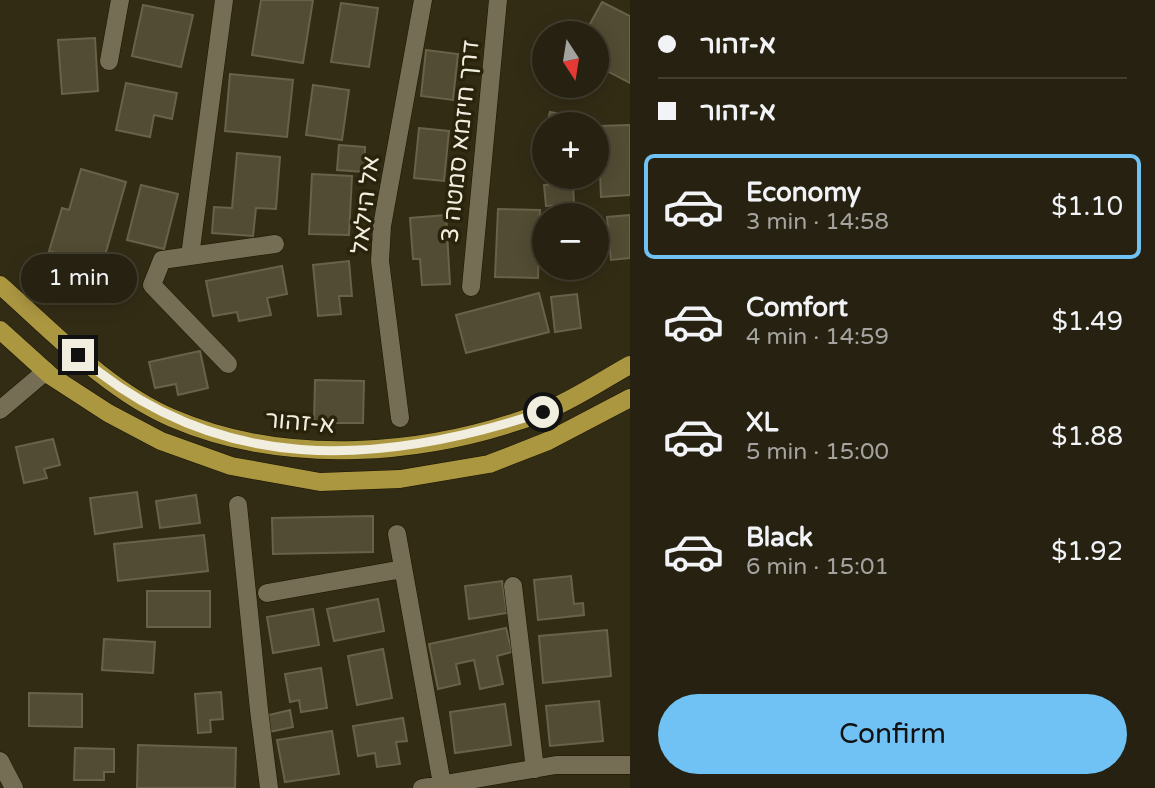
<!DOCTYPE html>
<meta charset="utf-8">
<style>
:root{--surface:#262110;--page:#322e1e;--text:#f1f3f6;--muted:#a4a39f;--line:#423e30;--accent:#70c2f4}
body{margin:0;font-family:"Varela Round",Heebo,sans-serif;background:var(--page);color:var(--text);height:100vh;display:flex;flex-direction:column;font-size:26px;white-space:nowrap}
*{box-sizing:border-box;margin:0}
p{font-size:23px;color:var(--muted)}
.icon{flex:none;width:38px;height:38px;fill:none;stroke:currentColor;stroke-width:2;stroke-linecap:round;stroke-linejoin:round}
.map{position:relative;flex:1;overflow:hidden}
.drawer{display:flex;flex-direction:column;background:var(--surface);width:525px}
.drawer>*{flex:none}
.top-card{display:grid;align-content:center;height:154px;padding:0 28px;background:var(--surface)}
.needle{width:46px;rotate:168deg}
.controls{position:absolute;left:532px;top:21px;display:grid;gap:14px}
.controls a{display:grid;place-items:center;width:77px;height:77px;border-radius:50%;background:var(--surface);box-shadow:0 4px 18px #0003,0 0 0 2px var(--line);font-size:35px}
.end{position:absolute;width:32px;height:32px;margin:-16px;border:9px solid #f1eddf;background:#111;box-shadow:0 0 0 4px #111}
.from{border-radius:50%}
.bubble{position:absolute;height:49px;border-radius:24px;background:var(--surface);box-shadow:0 4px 18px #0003,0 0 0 2px var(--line);font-size:23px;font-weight:600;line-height:49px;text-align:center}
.top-card b{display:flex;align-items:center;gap:24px;height:66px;font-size:26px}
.top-card b+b{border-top:2px solid var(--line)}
.top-card i{width:18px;height:18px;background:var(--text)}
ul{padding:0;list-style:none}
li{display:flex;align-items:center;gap:21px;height:105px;margin:0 14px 10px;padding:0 14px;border:4px solid transparent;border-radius:10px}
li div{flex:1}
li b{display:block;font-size:26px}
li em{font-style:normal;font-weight:600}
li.selected{border-color:var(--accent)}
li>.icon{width:63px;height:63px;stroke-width:1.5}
.action{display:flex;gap:14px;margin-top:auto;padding:14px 28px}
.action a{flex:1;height:80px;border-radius:42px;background:var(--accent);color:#111;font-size:28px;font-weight:600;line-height:80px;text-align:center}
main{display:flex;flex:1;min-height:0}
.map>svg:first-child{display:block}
.building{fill:#534c34;stroke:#696249;stroke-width:2}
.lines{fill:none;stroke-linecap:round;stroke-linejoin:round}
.minor-casing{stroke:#1a1501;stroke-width:19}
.major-casing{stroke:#1a1501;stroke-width:19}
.minor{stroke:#756e55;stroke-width:18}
.major{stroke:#ac9741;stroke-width:18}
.route{stroke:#f1eddf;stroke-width:9}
.labels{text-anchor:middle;stroke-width:7;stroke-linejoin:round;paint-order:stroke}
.street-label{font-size:24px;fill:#f1eddf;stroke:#29230b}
</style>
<main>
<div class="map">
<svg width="630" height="788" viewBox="0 0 630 788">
<rect width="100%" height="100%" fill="#332c15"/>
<path class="building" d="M 261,0 L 313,0 L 303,63 L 252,55 Z
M 602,2 L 630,16 L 630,83 L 597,66 L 597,33 L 585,33 Z
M 341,3 L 378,8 L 369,67 L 331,62 Z
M 143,5 L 193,15 L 181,67 L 132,56 Z
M 95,38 L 98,91 L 62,94 L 58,40 Z
M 426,50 L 458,54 L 453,100 L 421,96 Z
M 230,74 L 293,80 L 287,137 L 225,131 Z
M 126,83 L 177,93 L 172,119 L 154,115 L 150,137 L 116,130 Z
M 313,85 L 349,90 L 342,140 L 306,135 Z
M 550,112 L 572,116 L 570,124 L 547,124 Z
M 630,125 L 630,195 L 601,197 L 598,126 Z
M 419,128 L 449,131 L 444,181 L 414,178 Z
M 339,145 L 365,147 L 364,172 L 337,170 Z
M 237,153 L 280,157 L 276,209 L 256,208 L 253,236 L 212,233 L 214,207 L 232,208 Z
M 81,169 L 126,182 L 102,266 L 49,251 L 62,208 L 69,210 Z
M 312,174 L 352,176 L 349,235 L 309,234 Z
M 573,183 L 574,204 L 546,206 L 544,185 Z
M 141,185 L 178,194 L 164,249 L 127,240 Z
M 498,209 L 540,210 L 538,278 L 495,277 Z
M 446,215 L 450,284 L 422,285 L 420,259 L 413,259 L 410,218 Z
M 630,215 L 630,258 L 611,260 L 607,217 Z
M 349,261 L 352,296 L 339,296 L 341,314 L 318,316 L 313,265 Z
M 282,266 L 287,294 L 267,298 L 271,315 L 239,321 L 237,312 L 213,316 L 206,281 Z
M 539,293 L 549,332 L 466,353 L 456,315 Z
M 577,294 L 581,328 L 555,332 L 551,297 Z
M 200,351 L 208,388 L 178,395 L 176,384 L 155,388 L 149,362 Z
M 315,380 L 364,381 L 363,423 L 314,423 Z
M 53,439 L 60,465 L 44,469 L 47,478 L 24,483 L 16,447 Z
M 137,492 L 142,527 L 95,534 L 90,498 Z
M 196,495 L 200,523 L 160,528 L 156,501 Z
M 373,516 L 373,552 L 273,554 L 272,518 Z
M 204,535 L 208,571 L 118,581 L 114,544 Z
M 571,576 L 574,604 L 583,603 L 584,615 L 538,620 L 534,580 Z
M 502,581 L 507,613 L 469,619 L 465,586 Z
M 147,591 L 210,591 L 210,627 L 147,627 Z
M 378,599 L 384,631 L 334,641 L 327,609 Z
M 313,609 L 319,645 L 273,653 L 267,617 Z
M 506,628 L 512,652 L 497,656 L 503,684 L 480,689 L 474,660 L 456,664 L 460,684 L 438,689 L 429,644 Z
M 607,630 L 611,676 L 543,683 L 539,636 Z
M 104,639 L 155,642 L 153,673 L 102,670 Z
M 383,649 L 392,698 L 357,705 L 348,656 Z
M 321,668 L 327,708 L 301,712 L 299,700 L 290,702 L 285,674 Z
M 221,692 L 223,719 L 210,720 L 211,732 L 198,733 L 195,694 Z
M 29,693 L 82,694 L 82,727 L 29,726 Z
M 599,701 L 603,741 L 550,746 L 546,706 Z
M 505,704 L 511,745 L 455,753 L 450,712 Z
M 290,710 L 293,727 L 269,732 L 265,716 Z
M 403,718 L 407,741 L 396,742 L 400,764 L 377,767 L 375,753 L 358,756 L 353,726 Z
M 332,731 L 339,774 L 285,782 L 277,740 Z
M 138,745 L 236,748 L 235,788 L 137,788 Z
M 75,748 L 114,749 L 114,772 L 104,772 L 104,780 L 74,780 Z"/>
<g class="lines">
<defs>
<path id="minor" d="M 109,61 L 120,0
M 190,256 L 224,0
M 471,287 L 498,0
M 228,364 L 152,285 L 162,260 L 275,244
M 0,410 L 46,371
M 400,418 L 380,261 L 382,226 L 423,0
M 238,505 L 259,710 L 269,788
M 397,534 L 442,784
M 513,586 L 535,769
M 267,593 L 403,569
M 0,761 L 14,788
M 422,788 L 556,765 L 630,765"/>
<path id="major" d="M 0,285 C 52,331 107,390 172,418 C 286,467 427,456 541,413 C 572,401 601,381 630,365
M 0,330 L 51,376 L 108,413 L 161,441 L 231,466 L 320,482 L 400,479 L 489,464 L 548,441 L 630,398"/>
</defs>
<use href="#minor" class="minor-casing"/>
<use href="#major" class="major-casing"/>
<use href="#minor" class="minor"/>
<use href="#major" class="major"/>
</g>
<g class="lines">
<path class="route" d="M 78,355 C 217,476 378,467 543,412"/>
</g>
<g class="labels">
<g class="street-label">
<text transform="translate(460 141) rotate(-84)" y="8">דרך חיזמא סמטה 3</text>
<text transform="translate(365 205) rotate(-83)" y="8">אל הילאל</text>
<text transform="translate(300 422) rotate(5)" y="8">א-זהור</text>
</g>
</g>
</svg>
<div class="controls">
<a><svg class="needle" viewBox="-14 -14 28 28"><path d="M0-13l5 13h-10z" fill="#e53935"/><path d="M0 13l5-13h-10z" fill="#a4a39f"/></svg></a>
<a>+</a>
<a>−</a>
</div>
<i class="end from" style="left:543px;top:412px"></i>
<i class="end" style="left:78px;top:355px"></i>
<div class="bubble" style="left:21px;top:254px;width:116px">1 min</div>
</div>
<section class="drawer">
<div class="top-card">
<b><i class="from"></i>א-זהור</b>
<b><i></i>א-זהור</b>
</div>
<ul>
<li class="selected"><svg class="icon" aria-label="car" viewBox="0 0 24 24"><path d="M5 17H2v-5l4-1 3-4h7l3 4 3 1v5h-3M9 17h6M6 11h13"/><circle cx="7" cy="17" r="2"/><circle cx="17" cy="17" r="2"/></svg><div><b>Economy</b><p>3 min · 14:58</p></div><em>$1.10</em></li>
<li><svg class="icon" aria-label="car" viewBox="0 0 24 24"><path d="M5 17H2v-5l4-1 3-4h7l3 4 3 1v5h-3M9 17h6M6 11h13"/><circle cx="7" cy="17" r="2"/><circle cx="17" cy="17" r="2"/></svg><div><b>Comfort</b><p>4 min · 14:59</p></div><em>$1.49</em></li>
<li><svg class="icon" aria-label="car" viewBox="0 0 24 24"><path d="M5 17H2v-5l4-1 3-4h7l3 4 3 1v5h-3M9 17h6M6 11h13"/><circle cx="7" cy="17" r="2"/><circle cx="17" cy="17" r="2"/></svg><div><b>XL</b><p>5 min · 15:00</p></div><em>$1.88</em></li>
<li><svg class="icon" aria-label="car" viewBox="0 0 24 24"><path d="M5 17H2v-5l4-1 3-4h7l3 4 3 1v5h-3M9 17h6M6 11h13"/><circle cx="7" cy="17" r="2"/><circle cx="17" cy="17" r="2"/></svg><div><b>Black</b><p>6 min · 15:01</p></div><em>$1.92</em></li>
</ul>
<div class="action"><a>Confirm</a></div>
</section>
</main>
